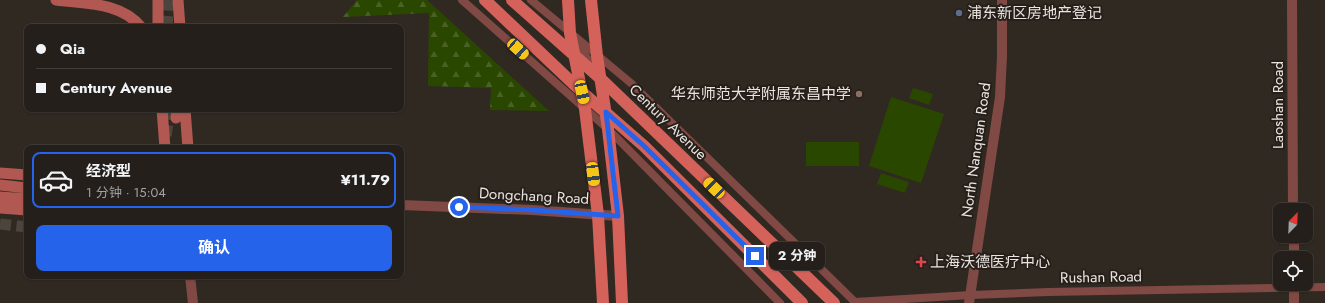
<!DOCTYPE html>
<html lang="zh">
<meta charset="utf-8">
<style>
:root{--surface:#241f1a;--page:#2c2723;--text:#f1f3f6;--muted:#a3a2a2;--line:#413d39;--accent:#2563eb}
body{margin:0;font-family:Jost,"Noto Sans SC",sans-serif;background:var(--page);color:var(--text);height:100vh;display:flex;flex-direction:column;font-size:15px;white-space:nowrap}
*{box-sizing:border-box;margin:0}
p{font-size:13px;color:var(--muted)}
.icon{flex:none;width:22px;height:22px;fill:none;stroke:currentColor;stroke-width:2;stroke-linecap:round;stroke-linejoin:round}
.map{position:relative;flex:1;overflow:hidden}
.drawer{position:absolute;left:24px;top:145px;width:380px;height:134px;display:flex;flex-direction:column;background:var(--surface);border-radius:8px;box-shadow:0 1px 3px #0004,0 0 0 1px var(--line)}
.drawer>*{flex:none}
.top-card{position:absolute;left:24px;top:24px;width:380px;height:88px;border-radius:8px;box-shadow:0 1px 3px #0004,0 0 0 1px var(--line);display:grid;align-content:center;height:88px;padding:0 12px;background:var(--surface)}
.needle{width:26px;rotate:23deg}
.tools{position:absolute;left:1273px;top:203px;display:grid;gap:8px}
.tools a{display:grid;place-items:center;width:40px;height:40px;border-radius:8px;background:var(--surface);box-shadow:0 1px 3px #0004,0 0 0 1px var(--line);font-size:20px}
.end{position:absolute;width:18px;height:18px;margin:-9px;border:5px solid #2563eb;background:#fff;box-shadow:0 0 0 2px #fff}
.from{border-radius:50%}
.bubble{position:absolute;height:28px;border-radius:8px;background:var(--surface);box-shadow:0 1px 3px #0004,0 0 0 1px var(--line);font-size:13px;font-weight:700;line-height:28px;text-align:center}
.car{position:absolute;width:12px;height:24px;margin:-12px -6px;border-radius:5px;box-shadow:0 0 3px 1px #0007;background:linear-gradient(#f5c518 24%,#345 0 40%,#f5c518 0 76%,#345 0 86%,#f5c518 0)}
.top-card b{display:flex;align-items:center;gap:14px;height:38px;font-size:15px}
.top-card b+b{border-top:1px solid var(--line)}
.top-card i{width:10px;height:10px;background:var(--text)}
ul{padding:7px 0 0;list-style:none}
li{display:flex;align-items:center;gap:12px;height:56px;margin:0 8px 6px;padding:0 4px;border:2px solid transparent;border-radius:8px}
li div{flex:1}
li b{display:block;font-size:15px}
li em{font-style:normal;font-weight:700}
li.on{border-color:var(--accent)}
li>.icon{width:36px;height:36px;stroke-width:1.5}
.cta{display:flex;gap:8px;margin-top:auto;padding:8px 12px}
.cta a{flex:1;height:46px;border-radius:8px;background:var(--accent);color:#fff;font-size:16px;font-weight:700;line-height:46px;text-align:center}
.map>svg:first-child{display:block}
.forest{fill:url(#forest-firs)}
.garden{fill:#2a4700}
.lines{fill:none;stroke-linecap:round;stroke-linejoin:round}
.secondary-tunnel{stroke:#4c453e;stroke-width:11;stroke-dasharray:11 5.5;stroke-linecap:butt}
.minor{stroke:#804944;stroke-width:8}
.tertiary{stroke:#804944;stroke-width:10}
.secondary{stroke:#b05851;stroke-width:11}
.primary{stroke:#d4625a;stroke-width:12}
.route{stroke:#2563eb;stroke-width:5}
.service-dot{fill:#5c6f8a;stroke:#261f19;stroke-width:1.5}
.education-dot{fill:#8d6e63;stroke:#261f19;stroke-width:1.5}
.health-dot{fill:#e0444e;stroke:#261f19;stroke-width:1.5}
.labels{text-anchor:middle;stroke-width:4;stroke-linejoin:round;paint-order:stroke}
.poi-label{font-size:15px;fill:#e8e3df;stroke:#261f19;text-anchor:start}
.street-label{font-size:15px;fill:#e8e3df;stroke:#261f19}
</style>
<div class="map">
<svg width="1325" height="303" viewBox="0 0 1325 303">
<defs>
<pattern id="forest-firs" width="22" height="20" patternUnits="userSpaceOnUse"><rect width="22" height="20" fill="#2a4700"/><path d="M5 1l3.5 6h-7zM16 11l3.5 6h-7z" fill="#496125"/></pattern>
</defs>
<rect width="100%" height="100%" fill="#302922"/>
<path class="forest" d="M 357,0 L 427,0 L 549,111 L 490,110 L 491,88 L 428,86 L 429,13 L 343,17 Z"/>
<path class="garden" d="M 913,88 L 933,94 L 929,105 L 909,98 Z
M 891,97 L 944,114 L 921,183 L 869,166 Z
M 806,142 L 859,142 L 859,166 L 806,166 Z
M 881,173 L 909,182 L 905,193 L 877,184 Z"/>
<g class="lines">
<path class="secondary-tunnel" d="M 167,27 L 169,0
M 166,136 L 170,109
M 0,224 L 27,227"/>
<path class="minor" d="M 462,0 L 608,129 L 780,303
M 531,0 L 632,84 L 856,303
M 576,42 L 593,67
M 855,302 L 971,295 L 1048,292 L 1325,287"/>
<path class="tertiary" d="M 1292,0 L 1293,210
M 401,205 L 532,210 L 618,216
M 1294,236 L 1294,258
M 190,276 L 193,303
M 1294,284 L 1294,303
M 969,303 L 1000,97 L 1002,56 L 1002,0"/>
<path class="secondary" d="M 56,0 C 85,4 121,2 141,27
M 158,0 L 158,27
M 178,0 L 180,27
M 162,109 L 165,148
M 185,109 L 188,148
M 176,118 L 177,109
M 0,173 L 27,175
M 0,185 L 27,188
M 0,197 L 27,199
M 0,208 L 27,210"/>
<path class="primary" d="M 485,0 L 582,92 L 644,146 L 802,303
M 512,0 L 601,79 L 834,303
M 568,0 L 570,33 L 585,109 L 598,215 L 603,303
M 591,0 L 597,56 L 608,129 L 618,216 L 622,303"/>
</g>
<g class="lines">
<path class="route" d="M 459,207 L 532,210 L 618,216 L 606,112 L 644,146 L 755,256"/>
</g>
<circle class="service-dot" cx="959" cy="13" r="4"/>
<circle class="education-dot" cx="859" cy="94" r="4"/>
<path class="health-dot" d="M919 256h4v4h4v4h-4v4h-4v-4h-4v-4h4z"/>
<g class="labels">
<g class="poi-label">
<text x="967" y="18">浦东新区房地产登记</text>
<text x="851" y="99" text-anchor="end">华东师范大学附属东昌中学</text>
<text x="930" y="267">上海沃德医疗中心</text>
</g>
<g class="street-label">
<text transform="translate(1278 105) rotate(-90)" y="5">Laoshan Road</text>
<text transform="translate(668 122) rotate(44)" y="5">Century Avenue</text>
<text transform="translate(976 150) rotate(-82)" y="5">North Nanquan Road</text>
<text transform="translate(534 196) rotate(3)" y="5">Dongchang Road</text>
<text transform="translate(1101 277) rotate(-1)" y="5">Rushan Road</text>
</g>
</g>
</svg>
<div class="tools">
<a><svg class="needle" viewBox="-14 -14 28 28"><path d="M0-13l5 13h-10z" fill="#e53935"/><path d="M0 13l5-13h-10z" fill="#a3a2a2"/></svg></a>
<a><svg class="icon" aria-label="locate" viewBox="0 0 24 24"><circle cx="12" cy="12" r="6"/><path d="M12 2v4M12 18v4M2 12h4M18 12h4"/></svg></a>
</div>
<i class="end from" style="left:459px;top:207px"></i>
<i class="end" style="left:755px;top:256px"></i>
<div class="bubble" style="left:769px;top:242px;width:56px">2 分钟</div>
<i class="car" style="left:518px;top:49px;rotate:132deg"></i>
<i class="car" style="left:582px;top:92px;rotate:168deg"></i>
<i class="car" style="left:593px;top:174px;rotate:173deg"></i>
<i class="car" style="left:714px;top:188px;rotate:314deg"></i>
<div class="top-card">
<b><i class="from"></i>Qia</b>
<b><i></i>Century Avenue</b>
</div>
<section class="drawer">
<ul>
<li class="on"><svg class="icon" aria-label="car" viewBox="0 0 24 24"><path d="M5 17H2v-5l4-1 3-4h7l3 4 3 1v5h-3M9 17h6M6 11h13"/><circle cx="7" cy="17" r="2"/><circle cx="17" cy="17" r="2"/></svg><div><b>经济型</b><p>1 分钟 · 15:04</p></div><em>¥11.79</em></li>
</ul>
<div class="cta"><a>确认</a></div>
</section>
</div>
